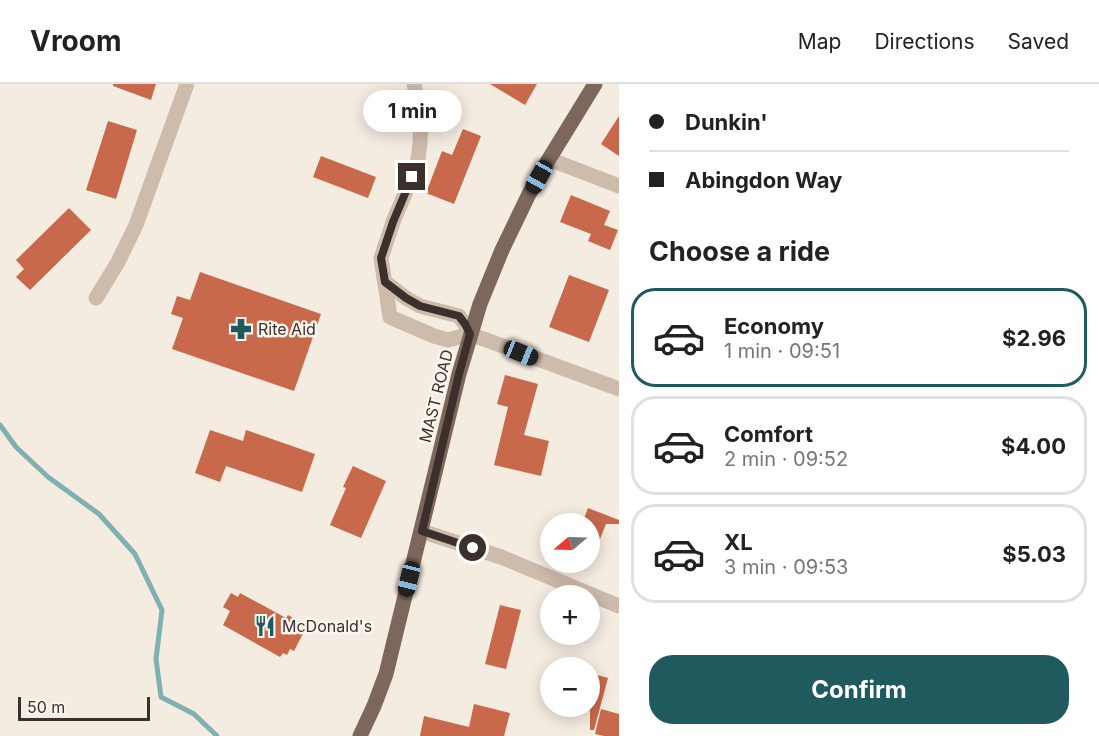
<!DOCTYPE html>
<meta charset="utf-8">
<style>
:root{--surface:#fff;--page:#f2f2f2;--text:#222;--muted:#767676;--line:#e0e0e0;--accent:#1f5a5e}
body{margin:0;font-family:Inter,sans-serif;background:var(--page);color:var(--text);height:100vh;display:flex;flex-direction:column;font-size:22px;white-space:nowrap}
*{box-sizing:border-box;margin:0}
p{font-size:20px;color:var(--muted)}
.icon{flex:none;width:33px;height:33px;fill:none;stroke:currentColor;stroke-width:2;stroke-linecap:round;stroke-linejoin:round}
.map{position:relative;flex:1;overflow:hidden}
.side{display:flex;flex-direction:column;background:var(--surface);width:480px}
.side>*{flex:none}
.hud{display:grid;align-content:center;height:132px;padding:0 30px;background:var(--surface)}
.needle{width:39px;rotate:251deg}
.tools{position:absolute;left:540px;top:429px;display:grid;gap:12px}
.tools a{display:grid;place-items:center;width:60px;height:60px;border-radius:50%;background:var(--surface);box-shadow:0 3px 15px #0003;font-size:30px}
.scale{position:absolute;left:18px;bottom:15px;width:132px;box-sizing:border-box;padding-left:6px;border:3px solid #3b302b;border-top:0;font-size:16px;line-height:21px;white-space:nowrap;color:#3b302b;-webkit-text-stroke:4px #fbf5ee;paint-order:stroke}
.end{position:absolute;width:27px;height:27px;margin:-14px;border:8px solid #3b302b;background:#fff;box-shadow:0 0 0 3px #fff}
.from{border-radius:50%}
.bubble{position:absolute;height:42px;border-radius:21px;background:var(--surface);box-shadow:0 3px 15px #0003;font-size:20px;font-weight:700;line-height:42px;text-align:center}
.car{position:absolute;width:18px;height:36px;margin:-18px -9px;border-radius:8px;box-shadow:0 0 4px 2px #0007;background:linear-gradient(#222 24%,#8ab4d8 0 40%,#222 0 76%,#8ab4d8 0 86%,#222 0)}
.hud b{display:flex;align-items:center;gap:21px;height:57px;font-size:22px}
.hud b+b{border-top:2px solid var(--line)}
.hud i{width:15px;height:15px;background:var(--text)}
ul{padding:0;list-style:none}
li{display:flex;align-items:center;gap:18px;height:99px;margin:0 12px 9px;padding:0 18px;border:3px solid var(--line);border-radius:24px}
li div{flex:1}
li b{display:block;font-size:22px}
li em{font-style:normal;font-weight:700}
li.active{border-color:var(--accent)}
li>.icon{width:54px;height:54px;stroke-width:1.5}
h2{padding:0 30px;font-size:27px;line-height:72px}
.action{display:flex;gap:12px;margin-top:auto;padding:12px 30px}
.action a{flex:1;height:69px;border-radius:24px;background:var(--accent);color:#fff;font-size:24px;font-weight:700;line-height:69px;text-align:center}
header{display:flex;align-items:center;gap:36px;box-sizing:border-box;height:84px;padding:0 30px;background:var(--surface);border-bottom:2px solid var(--line)}
header strong{font-size:28px}
nav{display:flex;gap:33px;margin-inline-start:auto;font-size:21px}
main{display:flex;flex:1;min-height:0}
.map>svg:first-child{display:block}
.lines{fill:none;stroke-linecap:round;stroke-linejoin:round}
.stream{stroke:#7fb0b2;stroke-width:5}
.building{fill:#c8694b}
.minor{stroke:#cdbbac;stroke-width:15}
.major{stroke:#7d675c;stroke-width:15}
.route{stroke:#3b302b;stroke-width:8}
.labels{text-anchor:middle;stroke-width:5;stroke-linejoin:round;paint-order:stroke}
.poi-label{font-size:16px;fill:#3b302b;stroke:#fbf5ee;text-anchor:start}
.street-label{font-size:16px;fill:#3b302b;stroke:#fbf5ee}
</style>
<header>
<strong>Vroom</strong>
<nav><a>Map</a><a>Directions</a><a>Saved</a></nav>
</header>
<main>
<div class="map">
<svg width="619" height="652" viewBox="0 0 619 652">
<rect width="100%" height="100%" fill="#f4ebe1"/>
<g class="lines">
<path class="stream" d="M 0,341 L 16,363 L 48,393 L 99,430 L 135,470 L 162,526 L 156,575 L 161,613 L 194,630 L 217,652"/>
</g>
<path class="building" d="M 113,0 L 156,0 L 151,16 L 113,2 Z
M 490,0 L 537,0 L 525,21 Z
M 619,32 L 619,72 L 601,60 Z
M 108,37 L 137,46 L 116,115 L 86,106 Z
M 463,45 L 481,52 L 454,120 L 426,109 L 442,67 L 452,71 Z
M 321,72 L 376,93 L 368,114 L 313,93 Z
M 571,111 L 610,127 L 604,141 L 618,146 L 610,166 L 588,157 L 591,150 L 560,138 Z
M 69,124 L 91,146 L 30,206 L 16,193 L 24,185 L 16,176 Z
M 200,188 L 321,230 L 294,307 L 172,265 L 183,234 L 171,230 L 177,212 L 190,216 Z
M 569,191 L 609,206 L 589,258 L 549,243 Z
M 505,291 L 538,300 L 524,351 L 549,357 L 541,392 L 494,381 L 508,323 L 497,320 Z
M 210,346 L 243,357 L 246,346 L 315,370 L 302,408 L 226,382 L 220,398 L 195,389 Z
M 353,382 L 386,397 L 361,454 L 330,441 L 346,404 L 343,403 Z
M 588,424 L 619,436 L 619,440 L 606,440 L 600,455 L 590,451 L 590,440 L 582,440 Z
M 231,509 L 238,513 L 240,509 L 286,534 L 288,531 L 307,542 L 294,567 L 290,565 L 287,571 L 283,569 L 280,573 L 223,541 L 230,527 L 223,523 Z
M 500,521 L 521,526 L 506,585 L 485,580 Z
M 590,589 L 608,594 L 594,646 L 590,646 Z
M 474,620 L 510,629 L 504,652 L 420,652 L 424,632 L 469,643 Z
M 601,625 L 619,630 L 619,652 L 604,652 L 595,650 Z"/>
<g class="lines">
<path class="minor" d="M 414,0 L 419,22 L 421,36 L 420,59 L 418,75 L 412,93 L 393,138 L 381,174 L 390,233 L 434,252 L 448,256 L 470,250
M 549,75 L 619,102
M 385,198 L 406,214 L 420,222 L 459,232 L 465,240 L 470,250
M 96,214 L 118,178 L 136,141 L 187,0
M 470,250 L 619,305
M 421,447 L 501,473 L 619,522"/>
<path class="major" d="M 360,652 L 374,622 L 386,590 L 459,290 L 480,220 L 502,166 L 529,110 L 549,75 L 595,0"/>
</g>
<g class="lines">
<path class="route" d="M 412,93 L 393,138 L 381,174 L 385,198 L 406,214 L 420,222 L 459,232 L 465,240 L 470,250 L 459,290 L 422,447 L 473,464"/>
</g>
<defs>
<symbol id="pharmacy-bare" viewBox="-9 -9 18 18"><path d="M-2-6h4v4h4v4h-4v4h-4v-4h-4v-4h4Z" fill="#1f5a5e" stroke="#fbf5ee" stroke-width="2.5" paint-order="stroke"/></symbol>
<symbol id="restaurant-bare" viewBox="-9 -9 18 18"><path d="M-5-6h1v4h1v-4h1v4h1v-4h1v5L-1.5 .5V6h-2V.5L-5-1ZM5-6V6H3V1.5H1.5Q1.5-4 5-6Z" fill="#1f5a5e" stroke="#fbf5ee" stroke-width="2.5" paint-order="stroke"/></symbol>
</defs>
<g fill-rule="evenodd">
<use href="#pharmacy-bare" x="226" y="230" width="30" height="30"/>
<use href="#restaurant-bare" x="250" y="527" width="30" height="30"/>
</g>
<g class="labels">
<g class="poi-label">
<text x="258" y="251">Rite Aid</text>
<text x="282" y="548">McDonald's</text>
</g>
<g class="street-label">
<text transform="translate(436 312) rotate(-76)" y="6">MAST ROAD</text>
</g>
</g>
</svg>
<div class="tools">
<a><svg class="needle" viewBox="-14 -14 28 28"><path d="M0-13l5 13h-10z" fill="#e53935"/><path d="M0 13l5-13h-10z" fill="#767676"/></svg></a>
<a>+</a>
<a>−</a>
</div>
<div class="scale">50 m</div>
<i class="end from" style="left:473px;top:464px"></i>
<i class="end" style="left:412px;top:93px"></i>
<div class="bubble" style="left:363px;top:6px;width:99px">1 min</div>
<i class="car" style="left:539px;top:93px;rotate:209deg"></i>
<i class="car" style="left:521px;top:269px;rotate:112deg"></i>
<i class="car" style="left:409px;top:495px;rotate:194deg"></i>
</div>
<section class="side">
<div class="hud">
<b><i class="from"></i>Dunkin'</b>
<b><i></i>Abingdon Way</b>
</div>
<h2>Choose a ride</h2>
<ul>
<li class="active"><svg class="icon" aria-label="car" viewBox="0 0 24 24"><path d="M5 17H2v-5l4-1 3-4h7l3 4 3 1v5h-3M9 17h6M6 11h13"/><circle cx="7" cy="17" r="2"/><circle cx="17" cy="17" r="2"/></svg><div><b>Economy</b><p>1 min · 09:51</p></div><em>$2.96</em></li>
<li><svg class="icon" aria-label="car" viewBox="0 0 24 24"><path d="M5 17H2v-5l4-1 3-4h7l3 4 3 1v5h-3M9 17h6M6 11h13"/><circle cx="7" cy="17" r="2"/><circle cx="17" cy="17" r="2"/></svg><div><b>Comfort</b><p>2 min · 09:52</p></div><em>$4.00</em></li>
<li><svg class="icon" aria-label="car" viewBox="0 0 24 24"><path d="M5 17H2v-5l4-1 3-4h7l3 4 3 1v5h-3M9 17h6M6 11h13"/><circle cx="7" cy="17" r="2"/><circle cx="17" cy="17" r="2"/></svg><div><b>XL</b><p>3 min · 09:53</p></div><em>$5.03</em></li>
</ul>
<div class="action"><a>Confirm</a></div>
</section>
</main>
